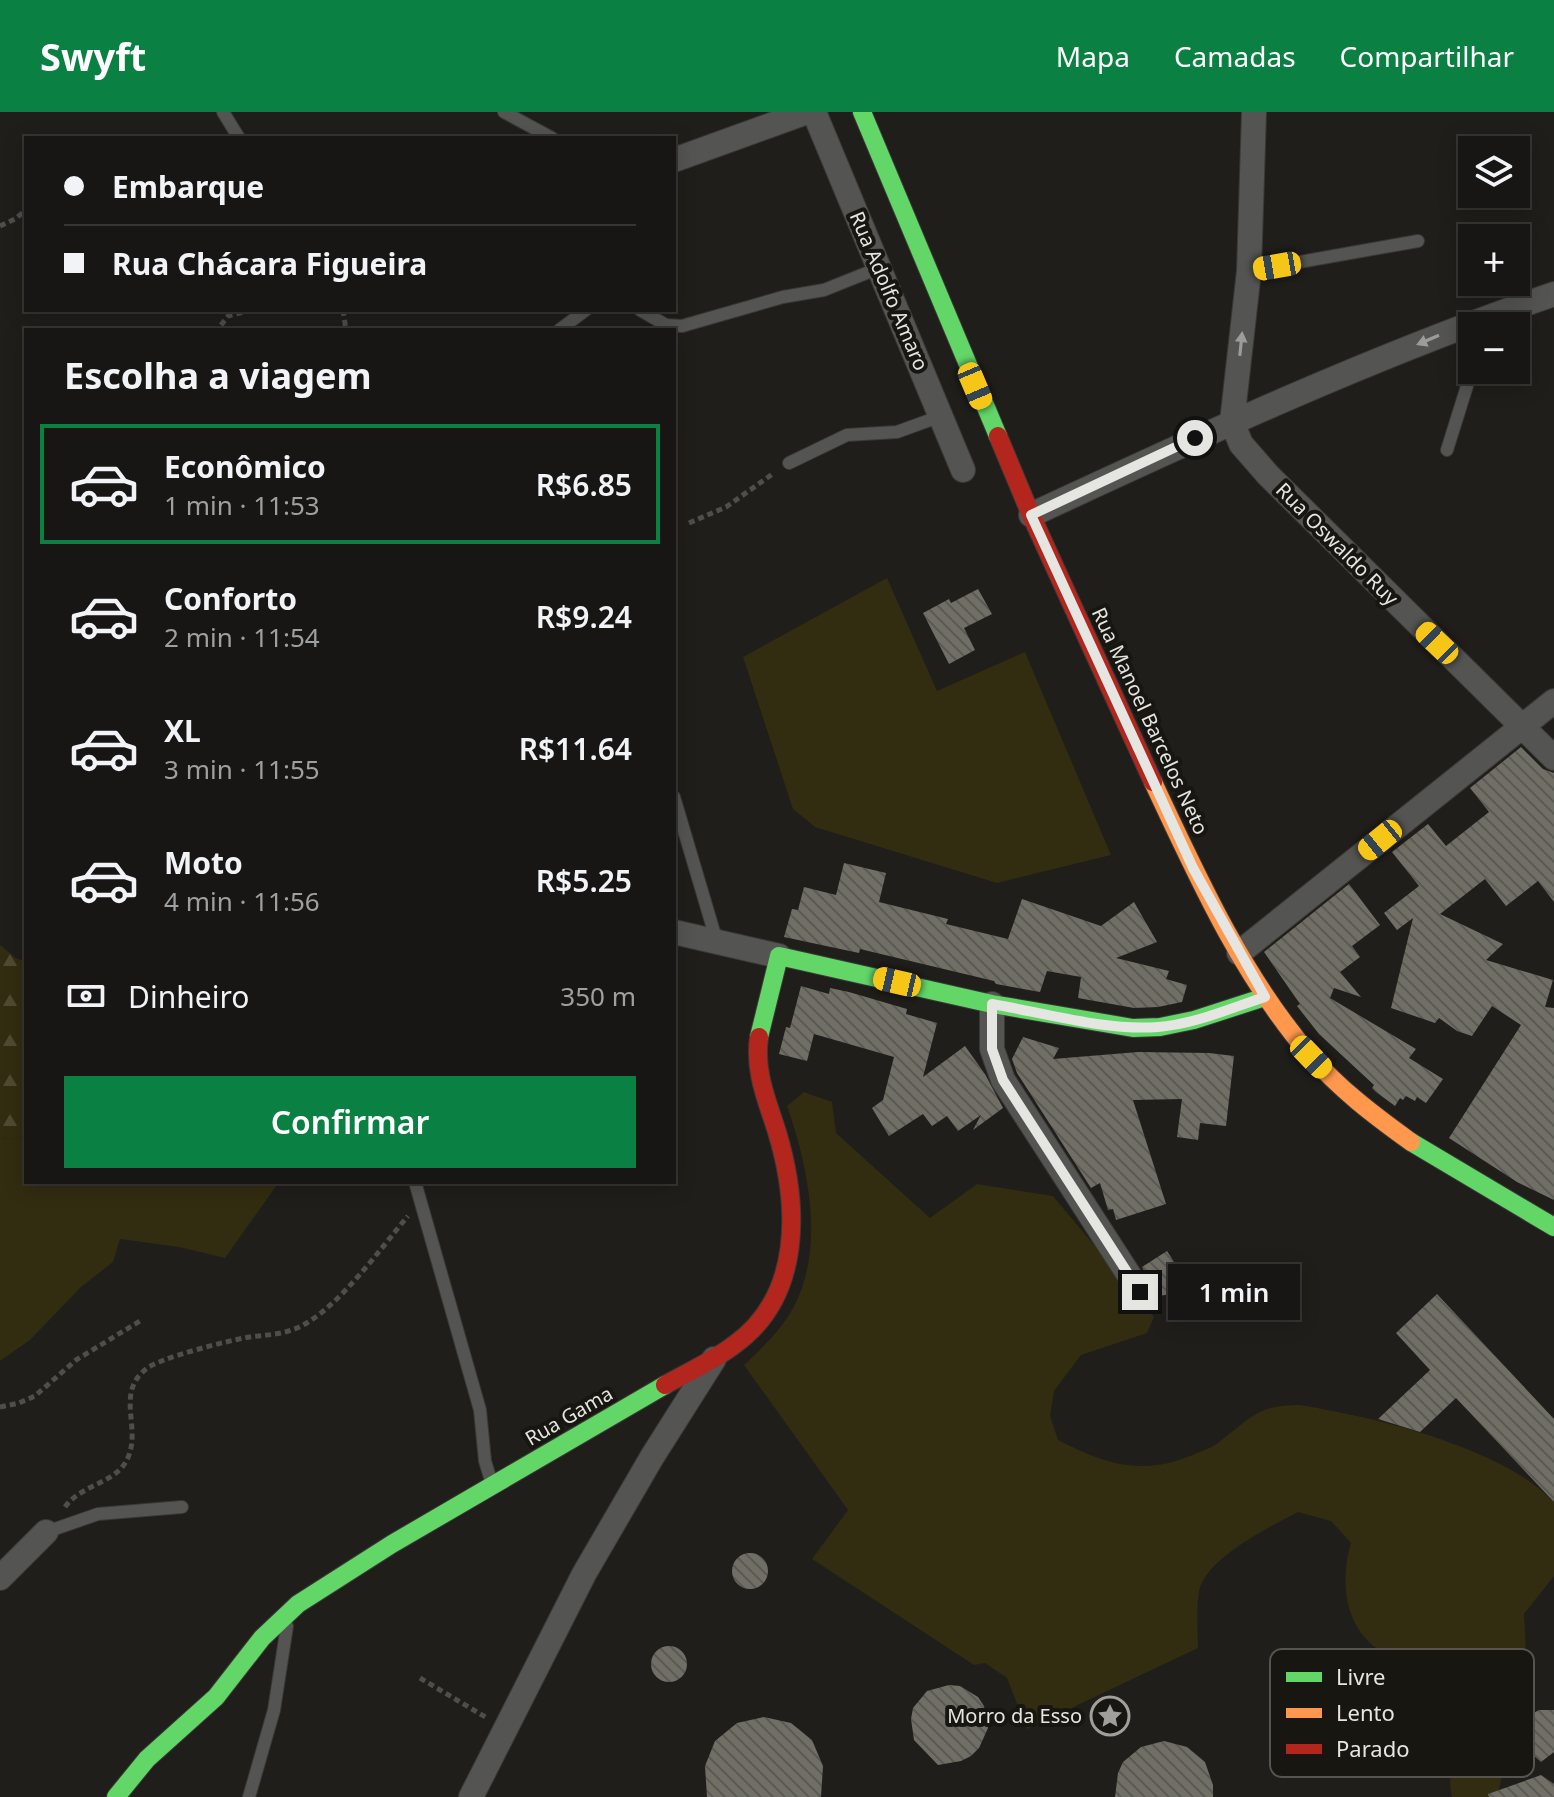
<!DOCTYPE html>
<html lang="pt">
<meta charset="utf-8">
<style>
:root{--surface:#171614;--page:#201f1d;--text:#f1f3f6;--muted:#9e9fa0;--line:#363534;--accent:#0b8043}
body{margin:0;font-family:"Noto Sans",sans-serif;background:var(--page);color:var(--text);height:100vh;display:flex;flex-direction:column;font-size:30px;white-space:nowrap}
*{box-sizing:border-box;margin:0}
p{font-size:26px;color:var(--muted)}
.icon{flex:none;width:44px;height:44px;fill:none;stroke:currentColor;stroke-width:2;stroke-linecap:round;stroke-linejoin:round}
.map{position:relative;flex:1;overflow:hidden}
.details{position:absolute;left:24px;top:216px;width:652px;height:856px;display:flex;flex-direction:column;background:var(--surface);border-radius:0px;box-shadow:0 4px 20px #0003,0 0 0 2px var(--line)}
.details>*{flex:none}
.banner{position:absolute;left:24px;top:24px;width:652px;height:176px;border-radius:0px;box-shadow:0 4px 20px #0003,0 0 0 2px var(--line);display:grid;align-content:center;height:176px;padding:0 40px;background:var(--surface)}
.fabs{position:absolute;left:1458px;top:24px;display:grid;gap:16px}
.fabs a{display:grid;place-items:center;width:72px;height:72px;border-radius:0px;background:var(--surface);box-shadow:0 4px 20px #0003,0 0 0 2px var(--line);font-size:40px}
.end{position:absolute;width:36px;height:36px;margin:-18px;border:10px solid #e5e5e1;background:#111;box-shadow:0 0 0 4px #111}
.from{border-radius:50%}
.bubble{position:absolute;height:56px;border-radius:0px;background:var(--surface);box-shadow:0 4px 20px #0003,0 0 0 2px var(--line);font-size:26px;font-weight:600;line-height:56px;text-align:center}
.car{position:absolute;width:24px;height:48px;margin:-24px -12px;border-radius:10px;box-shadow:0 0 6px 2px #0007;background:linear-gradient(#f5c518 24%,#345 0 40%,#f5c518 0 76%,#345 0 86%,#f5c518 0)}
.banner b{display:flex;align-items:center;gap:28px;height:76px;font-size:30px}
.banner b+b{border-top:2px solid var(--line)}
.banner i{width:20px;height:20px;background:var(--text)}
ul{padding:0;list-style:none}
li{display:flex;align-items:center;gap:24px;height:120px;margin:0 16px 12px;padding:0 24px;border:4px solid transparent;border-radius:0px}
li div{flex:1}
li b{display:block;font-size:30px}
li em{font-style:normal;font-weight:600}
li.on{border-color:var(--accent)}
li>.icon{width:72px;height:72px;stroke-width:1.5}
h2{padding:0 40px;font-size:36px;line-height:96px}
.pay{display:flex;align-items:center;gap:20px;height:88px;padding:0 40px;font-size:30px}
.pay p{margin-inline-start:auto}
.primary-button{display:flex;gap:16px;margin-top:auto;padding:16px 40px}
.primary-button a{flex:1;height:92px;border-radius:0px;background:var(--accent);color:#fff;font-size:32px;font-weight:600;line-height:92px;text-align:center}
header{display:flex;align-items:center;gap:48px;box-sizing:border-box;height:112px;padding:0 40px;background:var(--accent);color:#fff}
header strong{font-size:38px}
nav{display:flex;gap:44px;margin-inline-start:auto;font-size:28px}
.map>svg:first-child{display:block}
.grass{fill:#322c10}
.forest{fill:url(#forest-firs)}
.building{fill:url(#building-back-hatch)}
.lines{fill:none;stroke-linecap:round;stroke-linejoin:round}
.lane-casing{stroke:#3a3937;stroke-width:14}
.street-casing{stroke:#3a3937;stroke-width:26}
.fast-casing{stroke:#3a3937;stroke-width:20}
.slow-casing{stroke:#3a3937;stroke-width:20}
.jam-casing{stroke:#3a3937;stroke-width:20}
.path{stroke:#4f4e4d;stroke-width:5;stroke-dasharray:6 4;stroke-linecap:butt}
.lane{stroke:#545452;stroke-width:12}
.street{stroke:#545452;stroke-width:24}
.fast{stroke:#63d668;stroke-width:18}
.slow{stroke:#ff974d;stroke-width:18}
.jam{stroke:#b3261e;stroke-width:18}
.oneway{fill:#9c9c9a}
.route{stroke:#e5e5e1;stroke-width:10}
.labels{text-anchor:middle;stroke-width:8;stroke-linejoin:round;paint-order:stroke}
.street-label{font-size:20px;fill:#e5e5e1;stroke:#171610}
.poi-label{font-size:20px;fill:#e5e5e1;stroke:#171610;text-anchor:end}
.key{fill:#171610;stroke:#55544f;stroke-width:2}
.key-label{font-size:22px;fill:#e5e5e1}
</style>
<header>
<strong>Swyft</strong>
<nav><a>Mapa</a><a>Camadas</a><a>Compartilhar</a></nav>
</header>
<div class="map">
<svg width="1554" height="1685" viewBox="0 0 1554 1685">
<defs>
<pattern id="forest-firs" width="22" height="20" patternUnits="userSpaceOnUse" patternTransform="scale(2)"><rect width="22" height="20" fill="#322c10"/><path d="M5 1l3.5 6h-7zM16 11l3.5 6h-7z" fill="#504a32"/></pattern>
<pattern id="building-back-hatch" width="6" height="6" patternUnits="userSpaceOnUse" patternTransform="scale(2)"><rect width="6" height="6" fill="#706e65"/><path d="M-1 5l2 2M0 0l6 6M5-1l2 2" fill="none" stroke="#5a5a54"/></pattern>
</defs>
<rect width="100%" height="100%" fill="#1f1e1a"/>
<path class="grass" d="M 887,466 L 937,579 L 1025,540 L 1111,743 L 997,771 L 815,715 L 793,697 L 743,545 Z
M 804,980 L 832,990 L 836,1021 L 930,1106 L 977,1072 L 1053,1084 L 1154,1205 L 1147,1221 L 1081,1243 L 1054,1279 L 1050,1304 L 1058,1328 C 1106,1353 1145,1365 1197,1341 C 1205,1338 1213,1335 1219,1330 C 1251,1306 1257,1293 1300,1293 C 1374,1305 1502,1335 1554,1390 L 1554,1464 L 1524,1502 L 1527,1560 L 1497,1685 L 1452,1685 C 1447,1666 1455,1644 1447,1624 C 1438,1599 1411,1568 1393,1549 C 1386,1542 1376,1537 1369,1530 C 1343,1505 1341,1463 1351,1431 L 1331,1409 L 1298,1400 C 1271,1414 1204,1447 1199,1480 C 1196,1498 1198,1517 1198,1536 L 1027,1617 L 1007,1566 L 985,1551 L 974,1553 L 812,1447 L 848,1398 L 744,1253 C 761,1237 777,1222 789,1203 C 827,1142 809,1057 787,994 Z
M 26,1025 L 26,1070 L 279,1070 L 225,1146 L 179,1135 L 120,1127 L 113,1150 L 81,1175 L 30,1228 L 0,1249 L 0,1027 Z"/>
<path class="forest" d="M 0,833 L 17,847 L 26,849 L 26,1025 L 0,1027 Z"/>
<path class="building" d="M 978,477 L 992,502 L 964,516 L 975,538 L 949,552 L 923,501 L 949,487 L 951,491 Z
M 1521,635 L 1543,657 L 1554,661 L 1554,790 L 1538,769 L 1506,794 L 1485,767 L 1440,802 L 1503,832 L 1486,848 L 1553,868 L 1545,895 L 1554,896 L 1554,1088 L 1517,1070 L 1449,1026 L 1521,913 L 1492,894 L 1472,924 L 1457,919 L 1439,906 L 1435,911 L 1391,896 L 1413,806 L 1397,818 L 1384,801 L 1419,774 L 1392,740 L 1428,712 L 1446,734 L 1489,700 L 1470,676 Z
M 844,751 L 886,761 L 879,790 L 948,807 L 946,812 L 1008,827 L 1022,787 L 1101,814 L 1134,790 L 1157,830 L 1116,846 L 1169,859 L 1166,867 L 1187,873 L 1182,890 L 1158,895 L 1134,896 L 1078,886 L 1081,865 L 1047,859 L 1040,880 L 996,872 L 994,869 L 860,837 L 859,841 L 784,825 L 792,797 L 798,798 L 804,775 L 836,783 Z
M 1349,772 L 1380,813 L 1352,834 L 1360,845 L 1340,860 L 1361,885 L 1334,876 L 1330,886 L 1416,937 L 1409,946 L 1443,967 L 1426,991 L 1417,985 L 1415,989 L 1406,984 L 1403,988 L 1400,986 L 1395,994 L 1376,980 L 1372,976 L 1374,973 L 1319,922 L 1297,894 L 1300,892 L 1264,840 Z
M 801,874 L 829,882 L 830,876 L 849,880 L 907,897 L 906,902 L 937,911 L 923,965 L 965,934 L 985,962 L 1003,996 L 973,1018 L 981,1003 L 958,1019 L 947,1004 L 932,1014 L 923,1002 L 889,1024 L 872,996 L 883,988 L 894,945 L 814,922 L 807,949 L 779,942 L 786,915 L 790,916 Z
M 1023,925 L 1059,936 L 1053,947 L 1138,940 L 1209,941 L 1234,944 L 1226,1014 L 1200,1011 L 1198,1028 L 1177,1025 L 1182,987 L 1133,988 L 1166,1092 L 1116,1108 L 1113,1097 L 1108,1098 L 1100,1071 L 1091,1076 L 1017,961 L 1012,947 Z
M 1167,1139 L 1193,1179 L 1158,1184 L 1142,1155 Z
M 1437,1182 L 1554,1307 L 1554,1390 L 1456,1286 L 1420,1320 L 1378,1307 L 1430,1258 L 1396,1221 Z
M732 1459a18 18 0 1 1 36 0a18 18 0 1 1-36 0Z
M651 1552a18 18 0 1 1 36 0a18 18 0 1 1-36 0Z
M 949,1573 L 960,1574 L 978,1585 L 984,1594 L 988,1616 L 979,1636 L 971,1644 L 961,1649 L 938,1653 L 914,1628 L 911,1607 L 913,1596 L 927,1579 Z
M 1539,1598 L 1554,1598 L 1554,1640 L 1541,1650 L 1524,1635 L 1519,1621 L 1525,1606 Z
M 764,1605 L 791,1611 L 812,1628 L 823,1654 L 821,1685 L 707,1685 L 705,1654 L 715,1629 L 737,1611 Z
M 1164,1629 L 1187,1635 L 1205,1650 L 1213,1673 L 1213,1685 L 1115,1685 L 1118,1661 L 1123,1650 L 1141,1635 Z
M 1541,1663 L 1554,1672 L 1554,1685 L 1489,1685 L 1488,1682 Z"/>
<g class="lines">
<defs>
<path id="lane" d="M 223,0 L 239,26
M 504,0 L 552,26
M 1249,159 L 1418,129
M 640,198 L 666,213 L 682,214 L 783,185 L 824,178 L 879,156
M 559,218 L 586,198
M 1447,338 L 1467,274 L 1463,213
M 789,351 L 847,323 L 897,320 L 941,304
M 674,685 L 717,830
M 415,1070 L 480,1298 L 485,1349 L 492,1372
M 46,1420 L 98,1402 L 182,1395
M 249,1685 L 274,1598 L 287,1514"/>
<path id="street" d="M 814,0 L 963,358
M 1254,0 L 1249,159 L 1232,310 L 1241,332 L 1268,363 L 1554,646
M 674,48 L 807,0
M 1031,403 C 1203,323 1375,243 1554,182
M 674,820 L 779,844
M 1239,841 L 1554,589
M 992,892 L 992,937 L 1003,968 L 1140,1180
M 0,1466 L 46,1420
M 471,1685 L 584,1462 L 652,1345 L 714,1247"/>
<path id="fast" d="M 862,0 L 998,324
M 759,925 L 779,844 L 992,892 L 1133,916 L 1160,915 L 1194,908 L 1265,885
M 1411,1030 L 1554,1115
M 116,1685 L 147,1647 L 216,1585 L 262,1526 L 298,1492 L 392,1432 L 665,1273"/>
<path id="slow" d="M 1153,670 C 1197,764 1242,864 1310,943 C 1339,977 1375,1004 1411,1030"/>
<path id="jam" d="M 998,324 L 1031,403 L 1153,670
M 665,1273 C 688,1260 713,1249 734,1233 C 803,1184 799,1093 777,1020 C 767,988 754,960 759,925"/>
</defs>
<use href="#lane" class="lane-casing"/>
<use href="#street" class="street-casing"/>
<use href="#fast" class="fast-casing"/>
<use href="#slow" class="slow-casing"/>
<use href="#jam" class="jam-casing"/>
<path class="path" d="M 0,114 L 15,107 L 26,98
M 343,198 L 346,218
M 213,218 L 218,217 L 228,204 L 252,198
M 689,411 L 726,395 L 774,361
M 0,1295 L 19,1291 L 35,1284 L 76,1248 L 140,1209
M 65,1395 C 82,1371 119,1372 129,1343 C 140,1313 116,1281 146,1257 C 159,1246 230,1228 250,1225 C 264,1223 278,1223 292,1218 C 333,1204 379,1138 408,1104
M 420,1566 L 487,1606"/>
<use href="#lane" class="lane"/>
<use href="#street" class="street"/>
<use href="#fast" class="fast"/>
<use href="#slow" class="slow"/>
<use href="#jam" class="jam"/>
</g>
<defs><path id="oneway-solid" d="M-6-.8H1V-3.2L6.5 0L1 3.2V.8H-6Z" transform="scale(2)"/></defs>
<g class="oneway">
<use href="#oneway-solid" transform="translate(1428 228) rotate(157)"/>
<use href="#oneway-solid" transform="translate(1241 232) rotate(-84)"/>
</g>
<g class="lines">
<path class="route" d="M 1140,1180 L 1003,968 L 992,937 L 992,892 C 1044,901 1106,919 1158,915 C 1195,912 1231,896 1265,885 L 1193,756 L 1031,403 L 1195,326"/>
</g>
<defs>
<symbol id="sight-ring" viewBox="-11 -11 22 22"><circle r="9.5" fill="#171610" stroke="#a09f9b" stroke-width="1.5"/><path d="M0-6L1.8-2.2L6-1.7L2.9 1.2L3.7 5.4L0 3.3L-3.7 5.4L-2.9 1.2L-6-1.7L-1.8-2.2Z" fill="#a09f9b"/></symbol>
</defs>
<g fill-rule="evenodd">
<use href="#sight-ring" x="1088" y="1582" width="44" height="44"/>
</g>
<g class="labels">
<g class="street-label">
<text transform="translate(889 179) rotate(67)" y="7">Rua Adolfo Amaro</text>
<text transform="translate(1337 432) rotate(45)" y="7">Rua Oswaldo Ruy</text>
<text transform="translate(1150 609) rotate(65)" y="7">Rua Manoel Barcelos Neto</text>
<text transform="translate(569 1304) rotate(-30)" y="7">Rua Gama</text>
</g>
<g class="poi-label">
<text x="1082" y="1611">Morro da Esso</text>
</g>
</g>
<rect x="1270" y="1537" width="264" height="128" rx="12" class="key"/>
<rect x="1286" y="1560" width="36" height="10" fill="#63d668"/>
<rect x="1286" y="1596" width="36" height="10" fill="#ff974d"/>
<rect x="1286" y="1632" width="36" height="10" fill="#b3261e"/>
<g class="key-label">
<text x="1336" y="1573">Livre</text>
<text x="1336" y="1609">Lento</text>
<text x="1336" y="1645">Parado</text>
</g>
</svg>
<div class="fabs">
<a><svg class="icon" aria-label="layers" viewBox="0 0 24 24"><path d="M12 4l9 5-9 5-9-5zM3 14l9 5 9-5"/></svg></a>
<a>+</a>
<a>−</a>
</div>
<i class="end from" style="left:1195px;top:326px"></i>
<i class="end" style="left:1140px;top:1180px"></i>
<div class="bubble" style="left:1168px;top:1152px;width:132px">1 min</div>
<i class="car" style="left:1277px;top:154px;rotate:260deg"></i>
<i class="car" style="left:975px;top:274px;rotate:157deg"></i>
<i class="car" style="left:1437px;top:531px;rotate:314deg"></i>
<i class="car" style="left:1380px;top:728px;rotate:231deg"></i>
<i class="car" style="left:897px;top:870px;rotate:283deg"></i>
<i class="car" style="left:1311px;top:945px;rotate:136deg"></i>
<div class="banner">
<b><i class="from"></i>Embarque</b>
<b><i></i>Rua Chácara Figueira</b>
</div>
<section class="details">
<h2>Escolha a viagem</h2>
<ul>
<li class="on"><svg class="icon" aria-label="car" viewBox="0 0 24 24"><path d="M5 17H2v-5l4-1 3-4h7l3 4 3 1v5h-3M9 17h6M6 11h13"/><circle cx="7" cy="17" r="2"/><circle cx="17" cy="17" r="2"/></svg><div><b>Econômico</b><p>1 min · 11:53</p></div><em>R$6.85</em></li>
<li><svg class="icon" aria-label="car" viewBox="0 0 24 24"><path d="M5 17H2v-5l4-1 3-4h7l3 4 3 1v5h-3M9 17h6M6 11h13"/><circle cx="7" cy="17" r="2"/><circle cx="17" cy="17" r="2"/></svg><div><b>Conforto</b><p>2 min · 11:54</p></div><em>R$9.24</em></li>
<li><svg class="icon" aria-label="car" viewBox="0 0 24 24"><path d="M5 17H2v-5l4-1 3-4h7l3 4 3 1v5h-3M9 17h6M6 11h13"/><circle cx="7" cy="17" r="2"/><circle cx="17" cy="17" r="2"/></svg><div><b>XL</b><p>3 min · 11:55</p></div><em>R$11.64</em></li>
<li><svg class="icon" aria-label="car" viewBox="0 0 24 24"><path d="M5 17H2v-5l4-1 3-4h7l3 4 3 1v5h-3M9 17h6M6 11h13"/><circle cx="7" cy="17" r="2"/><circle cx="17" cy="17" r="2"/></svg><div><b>Moto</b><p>4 min · 11:56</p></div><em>R$5.25</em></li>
</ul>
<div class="pay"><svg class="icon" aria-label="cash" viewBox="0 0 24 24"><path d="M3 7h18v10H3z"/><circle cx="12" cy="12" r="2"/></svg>Dinheiro<p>350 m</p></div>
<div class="primary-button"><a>Confirmar</a></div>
</section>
</div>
